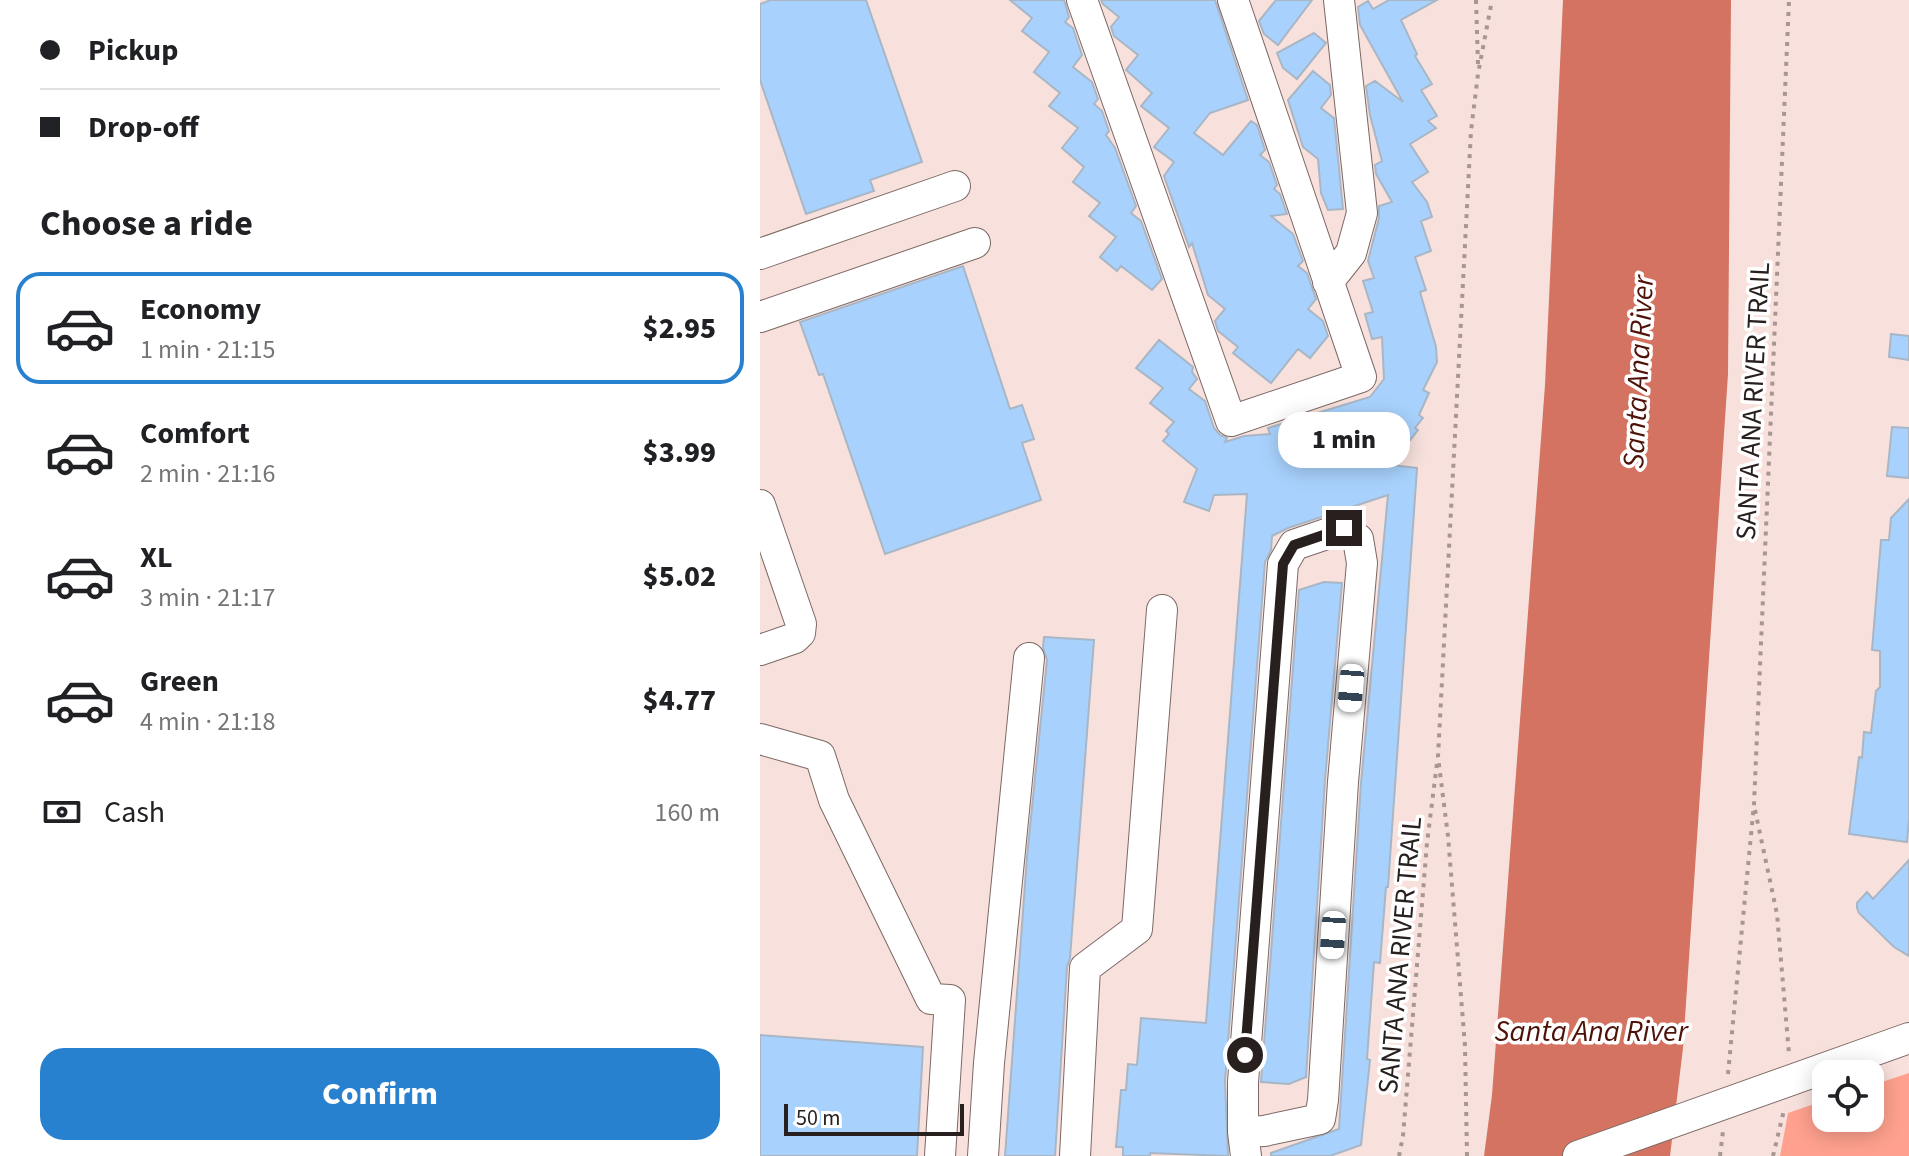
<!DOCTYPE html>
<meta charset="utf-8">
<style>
:root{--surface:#fff;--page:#f2f2f2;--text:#202124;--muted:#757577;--line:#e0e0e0;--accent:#2881cf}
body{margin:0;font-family:"Source Sans 3",sans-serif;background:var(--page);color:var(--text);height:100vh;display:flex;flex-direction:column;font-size:30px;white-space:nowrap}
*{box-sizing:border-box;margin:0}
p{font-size:26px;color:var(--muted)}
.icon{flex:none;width:44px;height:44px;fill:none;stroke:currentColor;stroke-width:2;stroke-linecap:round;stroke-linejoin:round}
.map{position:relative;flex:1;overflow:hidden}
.sheet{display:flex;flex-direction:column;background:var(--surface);width:760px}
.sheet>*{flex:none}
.top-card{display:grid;align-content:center;height:176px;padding:0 40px;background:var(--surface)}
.controls{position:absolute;left:1052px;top:1060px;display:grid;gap:16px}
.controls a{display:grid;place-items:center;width:72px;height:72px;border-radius:16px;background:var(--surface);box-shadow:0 4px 20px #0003;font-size:40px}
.scale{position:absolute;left:24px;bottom:20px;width:180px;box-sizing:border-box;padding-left:8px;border:4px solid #28201e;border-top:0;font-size:22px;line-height:28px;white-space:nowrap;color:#28201e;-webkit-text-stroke:6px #fff;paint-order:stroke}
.end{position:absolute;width:36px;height:36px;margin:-18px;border:10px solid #28201e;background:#fff;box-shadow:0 0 0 4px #fff}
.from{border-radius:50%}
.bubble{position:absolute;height:56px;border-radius:24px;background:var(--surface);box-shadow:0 4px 20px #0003;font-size:26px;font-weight:800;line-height:56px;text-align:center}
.car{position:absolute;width:24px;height:48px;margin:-24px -12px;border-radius:10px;box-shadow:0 0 6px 2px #0007;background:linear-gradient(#fff 24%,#345 0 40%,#fff 0 76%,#345 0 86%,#fff 0)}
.top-card b{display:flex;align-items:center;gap:28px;height:76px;font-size:30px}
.top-card b+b{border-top:2px solid var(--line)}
.top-card i{width:20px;height:20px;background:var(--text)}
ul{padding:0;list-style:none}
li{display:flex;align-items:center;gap:24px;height:112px;margin:0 16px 12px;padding:0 24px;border:4px solid transparent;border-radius:24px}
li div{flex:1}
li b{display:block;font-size:30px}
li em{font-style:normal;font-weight:800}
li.current{border-color:var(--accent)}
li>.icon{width:72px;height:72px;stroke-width:1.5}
h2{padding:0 40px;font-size:36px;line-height:96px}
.pay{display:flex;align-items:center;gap:20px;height:88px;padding:0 40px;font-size:30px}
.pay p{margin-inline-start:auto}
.action{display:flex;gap:16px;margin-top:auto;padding:16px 40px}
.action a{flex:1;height:92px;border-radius:24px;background:var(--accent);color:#fff;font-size:32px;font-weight:800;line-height:92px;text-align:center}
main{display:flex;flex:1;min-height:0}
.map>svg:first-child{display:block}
.green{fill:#ffa18e}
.water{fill:#d47361}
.building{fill:#a8d2fd;stroke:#a8b6c5;stroke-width:2}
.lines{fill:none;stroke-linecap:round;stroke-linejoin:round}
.minor-casing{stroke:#7c6864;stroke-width:32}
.path{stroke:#a89693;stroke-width:4;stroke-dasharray:4 6;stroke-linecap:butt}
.minor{stroke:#fff;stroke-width:30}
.route{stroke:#28201e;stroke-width:10}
.labels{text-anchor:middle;stroke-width:7;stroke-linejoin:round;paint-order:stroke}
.street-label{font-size:28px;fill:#28201e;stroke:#fff}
.water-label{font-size:30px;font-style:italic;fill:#4f1209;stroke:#fff}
</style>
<main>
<section class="sheet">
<div class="top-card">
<b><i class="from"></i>Pickup</b>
<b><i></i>Drop-off</b>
</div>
<h2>Choose a ride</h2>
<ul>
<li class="current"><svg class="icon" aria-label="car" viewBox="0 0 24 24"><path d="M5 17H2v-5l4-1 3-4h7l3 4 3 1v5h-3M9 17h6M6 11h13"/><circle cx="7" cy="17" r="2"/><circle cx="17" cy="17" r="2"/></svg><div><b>Economy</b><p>1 min · 21:15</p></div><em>$2.95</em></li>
<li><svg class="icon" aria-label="car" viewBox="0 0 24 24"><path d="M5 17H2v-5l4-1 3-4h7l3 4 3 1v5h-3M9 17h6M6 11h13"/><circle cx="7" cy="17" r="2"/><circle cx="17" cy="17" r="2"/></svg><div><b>Comfort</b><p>2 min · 21:16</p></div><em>$3.99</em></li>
<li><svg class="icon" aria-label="car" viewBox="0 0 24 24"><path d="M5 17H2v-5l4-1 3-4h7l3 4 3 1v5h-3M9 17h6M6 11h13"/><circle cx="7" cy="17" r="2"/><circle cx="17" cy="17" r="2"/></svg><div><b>XL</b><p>3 min · 21:17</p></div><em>$5.02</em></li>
<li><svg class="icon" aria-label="car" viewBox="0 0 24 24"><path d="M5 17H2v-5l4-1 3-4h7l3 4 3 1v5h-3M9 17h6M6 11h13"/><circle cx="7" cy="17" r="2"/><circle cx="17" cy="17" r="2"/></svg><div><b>Green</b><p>4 min · 21:18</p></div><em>$4.77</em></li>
</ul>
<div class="pay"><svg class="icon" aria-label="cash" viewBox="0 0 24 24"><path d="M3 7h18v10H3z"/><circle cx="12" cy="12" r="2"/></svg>Cash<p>160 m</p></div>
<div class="action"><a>Confirm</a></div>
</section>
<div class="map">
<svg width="1149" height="1156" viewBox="0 0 1149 1156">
<rect width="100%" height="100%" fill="#f8e1dc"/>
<path class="green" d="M 1149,1073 L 1149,1156 L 1020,1156 L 1028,1113 L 1066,1100 L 1066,1118 L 1110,1118 L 1110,1086 Z"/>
<path class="water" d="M 803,0 L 971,0 L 968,374 L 923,1048 L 910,1156 L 724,1156 L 732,1095 L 785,385 Z"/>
<path class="building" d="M 11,0 L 106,0 L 162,162 L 110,180 L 114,191 L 46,214 L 0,80 L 0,4 Z
M 250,0 L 304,0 L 309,17 L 305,22 L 313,28 L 322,55 L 313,67 L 332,82 L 338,99 L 334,104 L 342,111 L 349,131 L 346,135 L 355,148 L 376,206 L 371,213 L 381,221 L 402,279 L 392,290 L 361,266 L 357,271 L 340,257 L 356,237 L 329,216 L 340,203 L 313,182 L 324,167 L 302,148 L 318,128 L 289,106 L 300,93 L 274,72 L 289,52 L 262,31 L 272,18 Z
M 341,0 L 455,0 L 488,100 L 450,113 L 434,133 L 463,155 L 491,121 L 497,125 L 505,150 L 500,155 L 509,162 L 517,185 L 514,189 L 520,194 L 527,214 L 511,216 L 533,234 L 543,261 L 538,266 L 547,273 L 556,299 L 548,309 L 563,321 L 568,336 L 550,358 L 538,349 L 511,383 L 473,353 L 478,347 L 458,331 L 455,321 L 465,309 L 448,295 L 432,243 L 429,247 L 404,176 L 414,162 L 394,147 L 409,128 L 381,106 L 392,93 L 366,70 L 378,55 L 354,36 L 351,27 L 359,17 L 343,4 Z
M 516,0 L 552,0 L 518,45 L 504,34 L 499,21 Z
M 629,0 L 677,0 L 641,20 L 657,54 L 655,56 L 672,84 L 661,90 L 677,116 L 668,121 L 676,128 L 650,144 L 668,172 L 652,182 L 667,202 L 672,217 L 661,221 L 671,251 L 655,257 L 666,290 L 660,292 L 676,347 L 677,362 L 663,390 L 669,393 L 659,415 L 663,418 L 655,428 L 658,430 L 631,465 L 657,468 L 628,887 L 626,887 L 620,963 L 614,962 L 607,1059 L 610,1060 L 601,1145 L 570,1156 L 511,1156 L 511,1153 L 579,1129 L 601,783 L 628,495 L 528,528 L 512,536 L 511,550 L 505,562 L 465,1081 L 468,1156 L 390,1153 L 390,1156 L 363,1156 L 363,1147 L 356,1147 L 361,1090 L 366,1090 L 368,1064 L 377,1065 L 381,1018 L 446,1023 L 487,494 L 454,495 L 449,511 L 424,502 L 437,469 L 403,441 L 409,434 L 406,431 L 414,422 L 390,403 L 403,388 L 376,368 L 399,340 L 433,367 L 432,372 L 437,379 L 429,389 L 445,401 L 454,428 L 460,435 L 467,438 L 465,442 L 484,436 L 510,434 L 508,428 L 610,397 L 624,379 L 622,337 L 612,339 L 605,314 L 613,312 L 603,281 L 614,278 L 608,261 L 619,218 L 619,206 L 632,202 L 616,174 L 615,165 L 622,161 L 610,115 L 606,86 L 615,81 L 643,102 L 600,25 L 598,7 L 608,1 L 613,9 Z
M 554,33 L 566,43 L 537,79 L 523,68 L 517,53 Z
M 553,71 L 570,85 L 571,95 L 561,108 L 574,118 L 583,209 L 568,210 L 561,193 L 558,159 L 543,147 L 528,100 Z
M 203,266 L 250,409 L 262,405 L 274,439 L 262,443 L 281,500 L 125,554 L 63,374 L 59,375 L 40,322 Z
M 1131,334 L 1149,336 L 1149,360 L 1129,357 Z
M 1132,427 L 1149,428 L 1149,478 L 1127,476 Z
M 1149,499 L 1149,819 L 1147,842 L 1089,834 L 1099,757 L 1102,758 L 1104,732 L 1111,733 L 1116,691 L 1120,687 L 1120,651 L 1112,650 L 1121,540 L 1129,540 L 1131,518 Z
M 564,582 L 582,583 L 565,780 L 546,1077 L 529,1084 L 501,1082 L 539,590 Z
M 284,637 L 334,640 L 310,958 L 307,967 L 295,1156 L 245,1156 L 267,857 L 287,660 L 283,648 Z
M 1149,860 L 1149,956 L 1134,947 L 1099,913 L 1097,908 L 1097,903 L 1107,892 L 1113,899 Z
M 0,1035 L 163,1047 L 157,1156 L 0,1156 Z"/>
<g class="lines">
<defs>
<path id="minor" d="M 322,0 L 471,421 L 601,377 L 473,0
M 0,254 L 195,186
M 568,282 L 591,253 L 602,213 L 579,0
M 0,317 L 215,243
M 0,505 L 41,624 L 40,633 L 35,638 L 0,650
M 0,739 L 60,756 L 74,800 L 171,999 L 190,1000 L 180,1156
M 483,1132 L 504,1131 L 560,1119 L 563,1100 L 583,782 L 602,563 L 598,539 L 584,528 L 534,545 L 523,564 L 483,1082 L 483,1132 L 486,1156
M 223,1156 L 229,1063 L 269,658
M 315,1156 L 325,968 L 377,929 L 402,610
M 818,1156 L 1149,1038"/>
</defs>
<use href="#minor" class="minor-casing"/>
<path class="path" d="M 716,0 L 718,64
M 995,810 L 1017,914 L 1029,1054
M 968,1074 L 994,804 L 1029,0
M 639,1156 L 643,1136 L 667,843 L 677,763
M 707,1156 L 705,1046 L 688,836 L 678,757 L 711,131 L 718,74 L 732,0
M 960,1156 L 963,1131
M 1013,1156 L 1024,1110"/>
<use href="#minor" class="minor"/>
</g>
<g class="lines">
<path class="route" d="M 485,1055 L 523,564 L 534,545 L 584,528"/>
</g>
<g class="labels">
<g class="street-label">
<text transform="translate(992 401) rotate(-87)" y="10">SANTA ANA RIVER TRAIL</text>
<text transform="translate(639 955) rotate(-85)" y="10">SANTA ANA RIVER TRAIL</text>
</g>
<g class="water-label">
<text transform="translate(878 372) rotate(-87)" y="10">Santa Ana River</text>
<text x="831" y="1041">Santa Ana River</text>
</g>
</g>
</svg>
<div class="controls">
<a><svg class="icon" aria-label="locate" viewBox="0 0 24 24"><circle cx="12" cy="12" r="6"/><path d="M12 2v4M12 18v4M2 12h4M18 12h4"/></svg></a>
</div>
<div class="scale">50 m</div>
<i class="end from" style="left:485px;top:1055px"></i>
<i class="end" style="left:584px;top:528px"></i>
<div class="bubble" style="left:518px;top:412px;width:132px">1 min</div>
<i class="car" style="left:591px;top:688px;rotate:185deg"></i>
<i class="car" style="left:573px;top:935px;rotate:184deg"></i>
</div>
</main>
